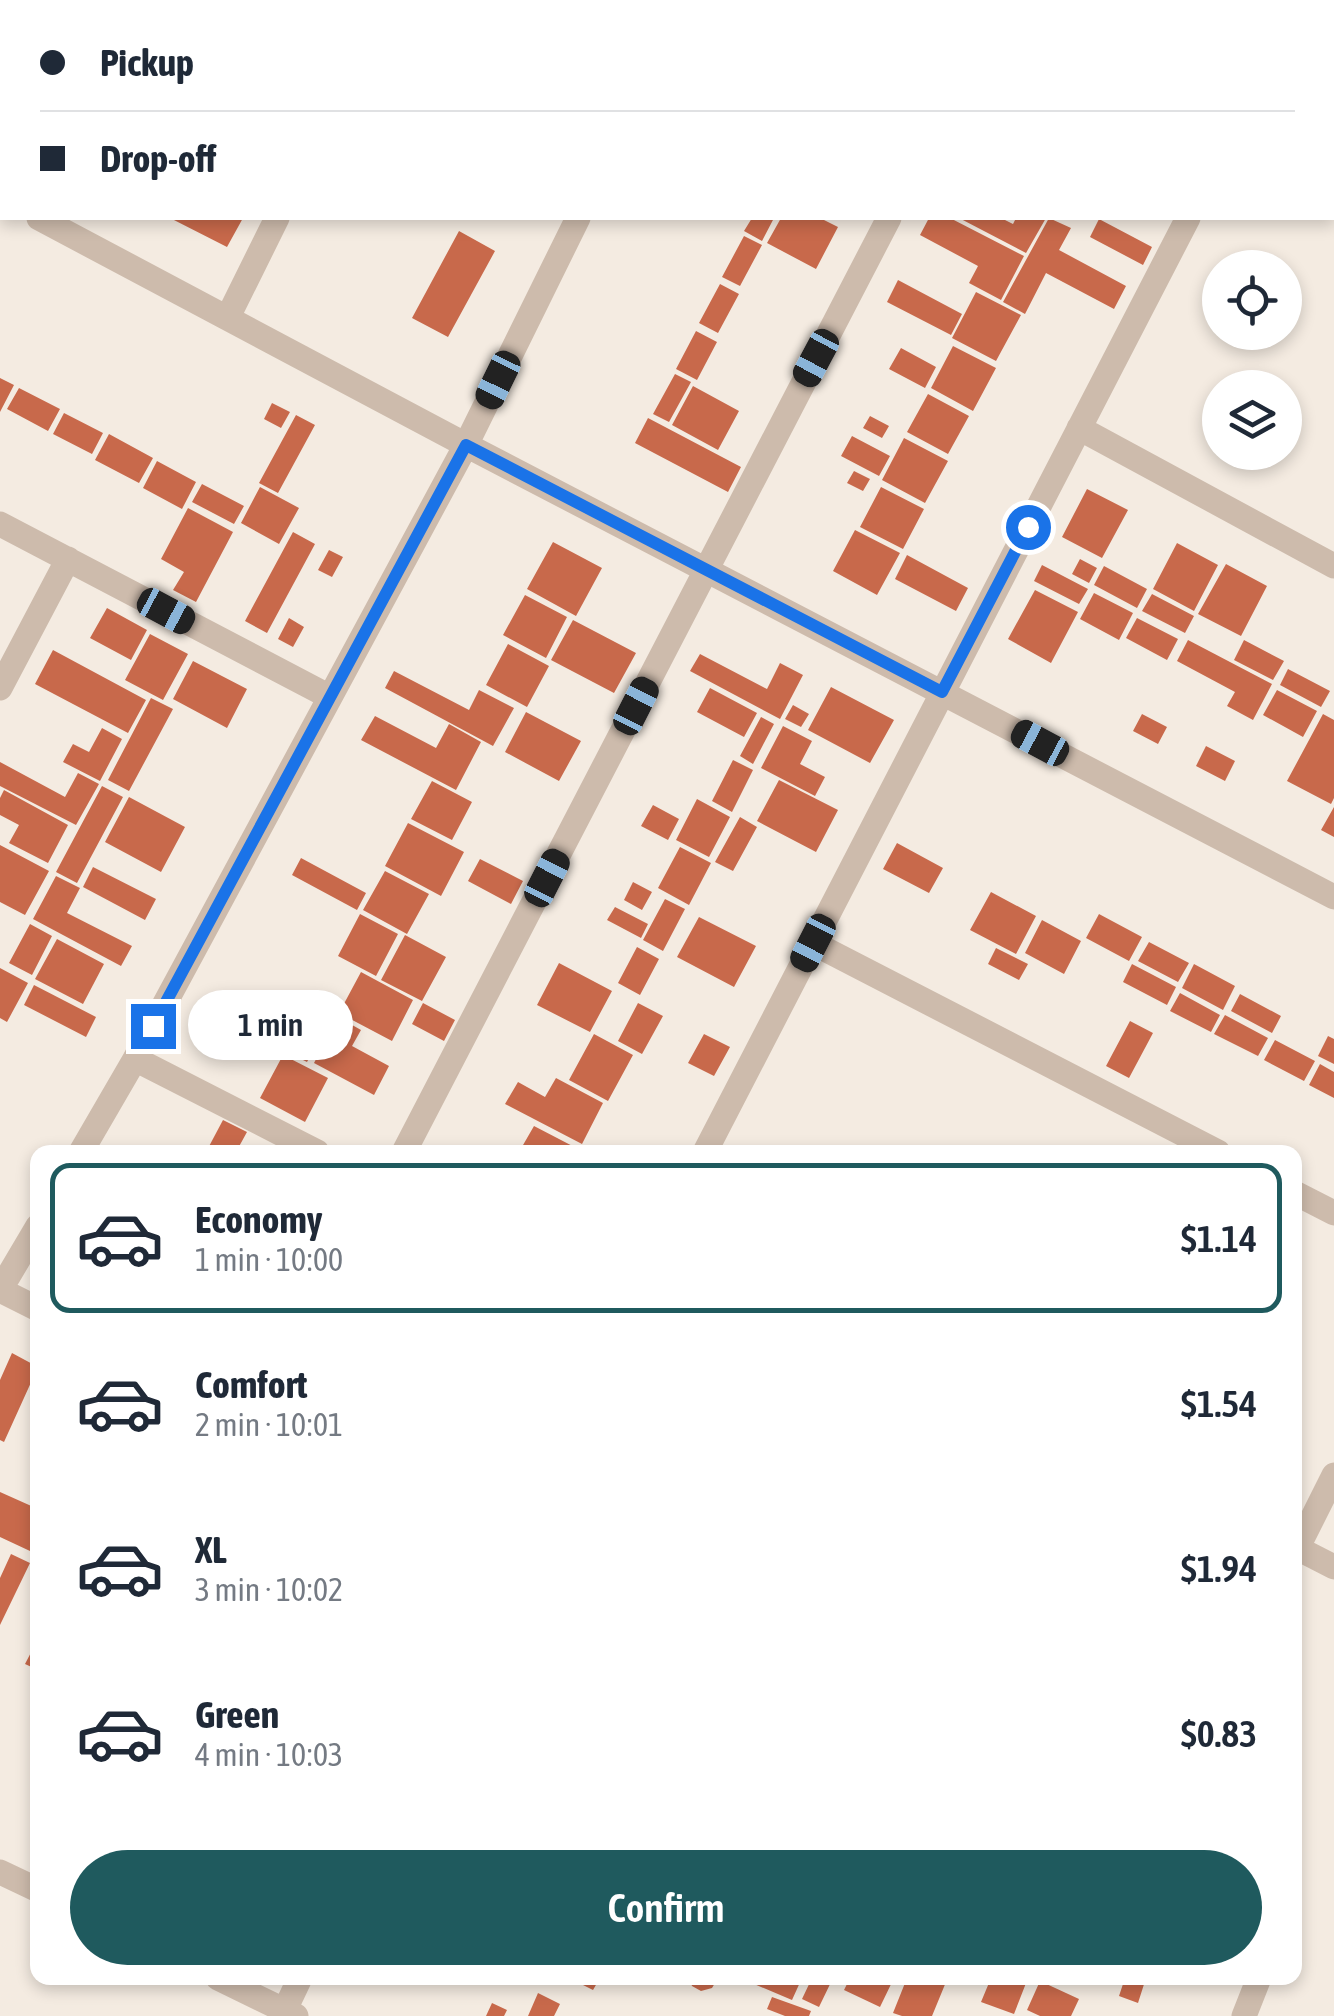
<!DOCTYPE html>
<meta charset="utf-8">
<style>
:root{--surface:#fff;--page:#f6f6f7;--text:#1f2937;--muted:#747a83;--line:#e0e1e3;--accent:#1f5a5e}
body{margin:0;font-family:"Asap Condensed",sans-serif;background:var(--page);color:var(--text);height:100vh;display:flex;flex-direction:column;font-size:38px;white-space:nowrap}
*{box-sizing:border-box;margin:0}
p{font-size:32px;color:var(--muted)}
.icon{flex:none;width:55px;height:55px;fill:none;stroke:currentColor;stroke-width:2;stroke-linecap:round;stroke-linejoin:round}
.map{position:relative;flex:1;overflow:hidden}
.details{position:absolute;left:30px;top:1145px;width:1272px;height:840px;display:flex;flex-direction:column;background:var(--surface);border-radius:20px;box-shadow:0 5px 15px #0003}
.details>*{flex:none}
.banner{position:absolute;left:0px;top:0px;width:1335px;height:220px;box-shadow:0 5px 15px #0003;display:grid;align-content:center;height:220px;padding:0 40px;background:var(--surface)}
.fabs{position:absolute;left:1202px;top:250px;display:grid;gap:20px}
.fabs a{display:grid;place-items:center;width:100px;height:100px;border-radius:50%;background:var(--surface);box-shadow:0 5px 15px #0003;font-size:50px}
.end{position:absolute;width:45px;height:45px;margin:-22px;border:12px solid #1a73e8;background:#fff;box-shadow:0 0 0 5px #fff}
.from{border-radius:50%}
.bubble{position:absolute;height:70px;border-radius:35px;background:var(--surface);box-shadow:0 5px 15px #0003;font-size:32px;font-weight:600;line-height:70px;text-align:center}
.car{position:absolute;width:30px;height:60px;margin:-30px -15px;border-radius:12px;box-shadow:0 0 8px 2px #0007;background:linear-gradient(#222 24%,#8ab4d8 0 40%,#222 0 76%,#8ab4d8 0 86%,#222 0)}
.banner b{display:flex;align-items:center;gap:35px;height:95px;font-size:38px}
.banner b+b{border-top:2px solid var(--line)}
.banner i{width:25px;height:25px;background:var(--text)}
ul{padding:18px 0 0;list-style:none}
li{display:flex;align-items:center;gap:30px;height:150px;margin:0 20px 15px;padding:0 20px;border:5px solid transparent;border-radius:20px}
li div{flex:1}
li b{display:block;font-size:38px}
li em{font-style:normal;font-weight:600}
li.on{border-color:var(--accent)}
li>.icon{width:90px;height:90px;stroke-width:1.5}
.cta{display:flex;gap:20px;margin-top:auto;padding:20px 40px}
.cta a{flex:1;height:115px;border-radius:60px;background:var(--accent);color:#fff;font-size:40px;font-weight:600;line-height:115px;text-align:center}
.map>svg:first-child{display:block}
.building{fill:#c8694b}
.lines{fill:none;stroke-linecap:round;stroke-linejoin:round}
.minor{stroke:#cdbbac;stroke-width:25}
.tertiary{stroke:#cdbbac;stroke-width:25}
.route{stroke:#1a73e8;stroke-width:12}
</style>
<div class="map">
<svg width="1334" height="2016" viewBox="0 0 1334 2016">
<rect width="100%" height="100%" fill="#f4ebe1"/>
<path class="building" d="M 170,218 L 243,218 L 227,247 Z
M 752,218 L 774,218 L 762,241 L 744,231 Z
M 781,218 L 820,218 L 838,227 L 816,269 L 767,243 Z
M 929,218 L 950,218 L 1024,256 L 1001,300 L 969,283 L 978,266 L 920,235 Z
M 959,218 L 1001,218 L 1013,224 L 1016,218 L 1046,218 L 1026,253 Z
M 1049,218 L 1071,228 L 1059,250 L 1126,286 L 1114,309 L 1046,273 L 1025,314 L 1003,302 Z
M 1099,219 L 1152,247 L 1143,265 L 1090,237 Z
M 459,231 L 495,251 L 448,337 L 412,318 Z
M 744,236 L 762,245 L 740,286 L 722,277 Z
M 898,280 L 962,314 L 951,335 L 887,302 Z
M 720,284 L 739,294 L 718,333 L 699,323 Z
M 976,292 L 1021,315 L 996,361 L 952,338 Z
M 696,331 L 717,342 L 697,380 L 676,369 Z
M 953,346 L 996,368 L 973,411 L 931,388 Z
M 901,348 L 936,367 L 925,388 L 889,369 Z
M 675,374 L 691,382 L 669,422 L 653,414 Z
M 0,378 L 14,385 L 0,412 Z
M 693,386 L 739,411 L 718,450 L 672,425 Z
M 19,388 L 60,409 L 48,431 L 7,409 Z
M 928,394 L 969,416 L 948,454 L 907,432 Z
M 272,403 L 290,412 L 281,428 L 264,419 Z
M 64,413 L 103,433 L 92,454 L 53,434 Z
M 296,415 L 315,425 L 278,493 L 259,483 Z
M 870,416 L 889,426 L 882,438 L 863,428 Z
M 648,418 L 741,467 L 728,492 L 635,443 Z
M 109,434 L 153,458 L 139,483 L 95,460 Z
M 852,436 L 890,456 L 879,476 L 841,456 Z
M 904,438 L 948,461 L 925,503 L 882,480 Z
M 157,461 L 196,482 L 182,509 L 143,488 Z
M 854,471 L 870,479 L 863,491 L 847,483 Z
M 202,484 L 244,506 L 234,524 L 192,502 Z
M 260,487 L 299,508 L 279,544 L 241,523 Z
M 881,487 L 924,509 L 903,549 L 860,527 Z
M 1087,489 L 1128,510 L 1102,558 L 1062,537 Z
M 188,508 L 233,532 L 196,602 L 173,590 L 184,572 L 161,559 Z
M 855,530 L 900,553 L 877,595 L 833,571 Z
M 293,532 L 315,544 L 267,633 L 245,621 Z
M 553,542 L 602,568 L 576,616 L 527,589 Z
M 1177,543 L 1218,565 L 1194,611 L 1153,589 Z
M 329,550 L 343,557 L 332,577 L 318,570 Z
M 907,555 L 968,588 L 956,611 L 895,579 Z
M 1080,559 L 1097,568 L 1089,583 L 1072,574 Z
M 1226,564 L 1267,586 L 1241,636 L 1198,614 Z
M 1042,565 L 1088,589 L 1079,604 L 1034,581 Z
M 1104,566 L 1147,589 L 1137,608 L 1094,585 Z
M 1035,590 L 1078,612 L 1051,663 L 1008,639 Z
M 1094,593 L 1133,613 L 1119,640 L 1080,619 Z
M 1152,594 L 1194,616 L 1185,633 L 1142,611 Z
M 525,595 L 567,617 L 546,658 L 503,635 Z
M 107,608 L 147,630 L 131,660 L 90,638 Z
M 289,618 L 304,627 L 293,647 L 278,639 Z
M 1137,618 L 1178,639 L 1167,660 L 1126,638 Z
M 573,620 L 636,653 L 614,693 L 551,660 Z
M 150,634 L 188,654 L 163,700 L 125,680 Z
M 1188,640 L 1272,684 L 1253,720 L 1227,706 L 1235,692 L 1177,661 Z
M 1244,640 L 1284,661 L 1273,680 L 1234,660 Z
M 508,644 L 549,666 L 527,707 L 486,685 Z
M 53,650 L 146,700 L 128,733 L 35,684 Z
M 700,654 L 767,689 L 780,663 L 803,675 L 780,719 L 690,671 Z
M 193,661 L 247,689 L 227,728 L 173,699 Z
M 1288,669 L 1330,691 L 1321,707 L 1280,685 Z
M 394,671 L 469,710 L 479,690 L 514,708 L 493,746 L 385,688 Z
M 831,687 L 894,720 L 870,763 L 808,730 Z
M 710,688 L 757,713 L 744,737 L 697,712 Z
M 1277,690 L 1317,711 L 1303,737 L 1263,715 Z
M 151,698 L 173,709 L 129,791 L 108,780 Z
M 793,705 L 809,714 L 801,727 L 785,719 Z
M 526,712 L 581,741 L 559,781 L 505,752 Z
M 1142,714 L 1167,727 L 1158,744 L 1133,731 Z
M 1323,714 L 1334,720 L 1334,798 L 1331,804 L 1287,781 Z
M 375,716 L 436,748 L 449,724 L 481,742 L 456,790 L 361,740 Z
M 761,717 L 774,724 L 753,764 L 740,756 Z
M 783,726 L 812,741 L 800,764 L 825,777 L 815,796 L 761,768 Z
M 102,728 L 122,739 L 100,781 L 63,762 L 73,744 L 89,752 Z
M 1206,746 L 1235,761 L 1225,781 L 1196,766 Z
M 733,760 L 753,770 L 732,812 L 712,801 Z
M 0,762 L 65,797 L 78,773 L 99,784 L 76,825 L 0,786 Z
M 779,780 L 838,810 L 816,852 L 757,821 Z
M 432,781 L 472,802 L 452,840 L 411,819 Z
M 102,786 L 123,797 L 77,883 L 56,872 Z
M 4,790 L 68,825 L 48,863 L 9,843 L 19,825 L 0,815 L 0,798 Z
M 129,797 L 185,827 L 161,872 L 105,842 Z
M 697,799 L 730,817 L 709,857 L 676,840 Z
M 653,805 L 679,819 L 668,840 L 641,826 Z
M 1334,807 L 1334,837 L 1321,830 Z
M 740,817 L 757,827 L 733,871 L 715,862 Z
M 408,823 L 464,852 L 441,896 L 385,866 Z
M 897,843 L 943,868 L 929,893 L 883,869 Z
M 0,845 L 49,871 L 25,915 L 0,902 Z
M 680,847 L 711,863 L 689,905 L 658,888 Z
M 301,858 L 366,893 L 357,910 L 292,875 Z
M 480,859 L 523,881 L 511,904 L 468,881 Z
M 93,867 L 156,899 L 145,920 L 83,887 Z
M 385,871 L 429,894 L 407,934 L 363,910 Z
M 56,876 L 80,888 L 67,913 L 132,946 L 121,966 L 33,919 Z
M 633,882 L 652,892 L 642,910 L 624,900 Z
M 991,892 L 1036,916 L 1016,954 L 970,930 Z
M 665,899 L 685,909 L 663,951 L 643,940 Z
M 615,907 L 648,924 L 641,938 L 607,920 Z
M 360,914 L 398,934 L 376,976 L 338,956 Z
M 1099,914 L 1142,937 L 1129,961 L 1086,938 Z
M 699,917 L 756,946 L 734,987 L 677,957 Z
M 1042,920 L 1081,941 L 1064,974 L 1025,953 Z
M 30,924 L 52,936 L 32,975 L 9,963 Z
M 405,935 L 446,957 L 422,1001 L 381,980 Z
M 57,939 L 104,964 L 83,1004 L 35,979 Z
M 1149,942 L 1189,963 L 1178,982 L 1138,961 Z
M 637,947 L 659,959 L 640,995 L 618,983 Z
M 996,948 L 1028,964 L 1019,980 L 988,964 Z
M 559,963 L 612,991 L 590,1032 L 537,1005 Z
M 1132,964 L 1176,987 L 1167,1005 L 1123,982 Z
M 1194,964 L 1235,986 L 1223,1010 L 1182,988 Z
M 0,968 L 28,983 L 7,1022 L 0,1018 Z
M 361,972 L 413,1000 L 392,1041 L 339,1013 Z
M 34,985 L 96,1017 L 86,1037 L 24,1005 Z
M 1180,993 L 1220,1015 L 1211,1032 L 1170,1011 Z
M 1240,994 L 1281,1016 L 1272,1033 L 1231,1011 Z
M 423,1003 L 455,1020 L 444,1041 L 412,1024 Z
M 638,1003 L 663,1016 L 642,1054 L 618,1041 Z
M 303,1013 L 326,1025 L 307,1062 L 283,1050 Z
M 1225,1015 L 1268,1038 L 1258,1056 L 1214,1034 Z
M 338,1017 L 361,1030 L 352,1046 L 389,1066 L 374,1095 L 314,1063 Z
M 1130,1021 L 1153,1033 L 1129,1078 L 1106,1066 Z
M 594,1034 L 633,1055 L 608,1101 L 569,1080 Z
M 704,1034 L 730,1047 L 714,1076 L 688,1063 Z
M 1328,1036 L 1334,1039 L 1334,1064 L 1318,1056 Z
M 1275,1040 L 1315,1061 L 1304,1081 L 1264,1060 Z
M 283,1055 L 328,1078 L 305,1122 L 260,1098 Z
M 1320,1064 L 1334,1072 L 1334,1098 L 1309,1085 Z
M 556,1078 L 603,1103 L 582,1144 L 505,1104 L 518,1082 L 545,1097 Z
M 223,1120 L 247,1132 L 236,1152 L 206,1152 Z
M 534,1126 L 584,1152 L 519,1152 Z
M 12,1353 L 38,1367 L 4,1442 L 0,1440 L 0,1380 Z
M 0,1492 L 38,1509 L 38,1535 L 30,1551 L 0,1537 Z
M 11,1554 L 30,1563 L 0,1625 L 0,1578 Z
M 38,1639 L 38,1670 L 25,1664 Z
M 569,1978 L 600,1978 L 593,1990 Z
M 689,1978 L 718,1978 L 712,1988 L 701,1991 L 692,1986 Z
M 757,1978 L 802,1978 L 792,2000 L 754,1984 Z
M 812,1978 L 833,1978 L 819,2007 L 802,1999 Z
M 850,1978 L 894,1978 L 880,2007 L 844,1990 Z
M 907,1978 L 936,1978 L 946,1982 L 932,2016 L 902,2016 L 893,2013 Z
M 991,1978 L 1028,1978 L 1014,2014 L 981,2002 Z
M 1125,1978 L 1146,1978 L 1138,2003 L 1119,1996 Z
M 1040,1981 L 1079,1999 L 1071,2016 L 1040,2016 L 1027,2010 Z
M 538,1993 L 560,2004 L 554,2016 L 528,2016 Z
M 772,1997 L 811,2011 L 809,2016 L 785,2016 L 767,2009 Z
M 492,2003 L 507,2010 L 504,2016 L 486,2016 Z"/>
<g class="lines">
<path class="minor" d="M 83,0 L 88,2
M 940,0 L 945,2
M 385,2 L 386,0
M 684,2 L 685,0
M 1000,2 L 1002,0
M 1299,2 L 1300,0
M 0,197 L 2,198
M 39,218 L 466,445 L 1334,897
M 228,317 L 277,218
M 1079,428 L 1334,566
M 0,524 L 330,697
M 0,688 L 68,559
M 813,943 L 1218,1152
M 135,1059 L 317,1152
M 81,1152 L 135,1059 L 466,445 L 578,218
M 404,1152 L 889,218
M 705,1152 L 1188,218
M 1295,1193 L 1334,1213
M 38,1226 L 0,1290 L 38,1309
M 1297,1548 L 1334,1567
M 1295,1553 L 1334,1475
M 282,2016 L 300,1978
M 1244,2016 L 1259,1978"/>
<path class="tertiary" d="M 0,1872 L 38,1890
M 218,1978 L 296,2016"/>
</g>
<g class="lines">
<path class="route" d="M 153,1026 L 466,445 L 942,692 L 1028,527"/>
</g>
</svg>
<div class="fabs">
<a><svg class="icon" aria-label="locate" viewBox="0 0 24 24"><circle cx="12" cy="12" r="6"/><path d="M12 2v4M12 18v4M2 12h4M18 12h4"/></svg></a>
<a><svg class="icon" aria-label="layers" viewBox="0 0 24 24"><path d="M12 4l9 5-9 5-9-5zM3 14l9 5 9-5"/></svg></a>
</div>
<i class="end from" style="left:1028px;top:527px"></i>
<i class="end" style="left:153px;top:1026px"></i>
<div class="bubble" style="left:188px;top:990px;width:165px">1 min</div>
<i class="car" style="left:816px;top:358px;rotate:208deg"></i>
<i class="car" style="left:498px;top:380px;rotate:206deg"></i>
<i class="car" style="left:166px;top:611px;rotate:118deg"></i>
<i class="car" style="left:636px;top:706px;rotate:27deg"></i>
<i class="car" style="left:1040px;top:743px;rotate:298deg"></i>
<i class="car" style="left:547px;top:878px;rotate:27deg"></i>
<i class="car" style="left:813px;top:943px;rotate:207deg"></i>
<div class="banner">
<b><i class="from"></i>Pickup</b>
<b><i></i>Drop-off</b>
</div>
<section class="details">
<ul>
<li class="on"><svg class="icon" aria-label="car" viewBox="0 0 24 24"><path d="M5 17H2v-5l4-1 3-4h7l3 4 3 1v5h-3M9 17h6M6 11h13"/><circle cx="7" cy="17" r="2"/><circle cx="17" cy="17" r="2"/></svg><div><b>Economy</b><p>1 min · 10:00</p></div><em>$1.14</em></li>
<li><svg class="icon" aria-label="car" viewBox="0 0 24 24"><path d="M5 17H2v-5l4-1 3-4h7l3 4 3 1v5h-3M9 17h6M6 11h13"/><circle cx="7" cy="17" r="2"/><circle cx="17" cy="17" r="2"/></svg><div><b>Comfort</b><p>2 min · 10:01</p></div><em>$1.54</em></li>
<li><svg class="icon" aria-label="car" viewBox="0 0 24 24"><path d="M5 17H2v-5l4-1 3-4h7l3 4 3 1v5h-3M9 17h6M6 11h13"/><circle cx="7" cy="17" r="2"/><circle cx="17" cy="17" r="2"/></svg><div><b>XL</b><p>3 min · 10:02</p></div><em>$1.94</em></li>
<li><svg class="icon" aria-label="car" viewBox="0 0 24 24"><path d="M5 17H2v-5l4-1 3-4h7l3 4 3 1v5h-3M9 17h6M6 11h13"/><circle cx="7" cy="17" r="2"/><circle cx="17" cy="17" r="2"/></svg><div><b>Green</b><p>4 min · 10:03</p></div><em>$0.83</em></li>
</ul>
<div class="cta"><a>Confirm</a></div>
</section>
</div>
